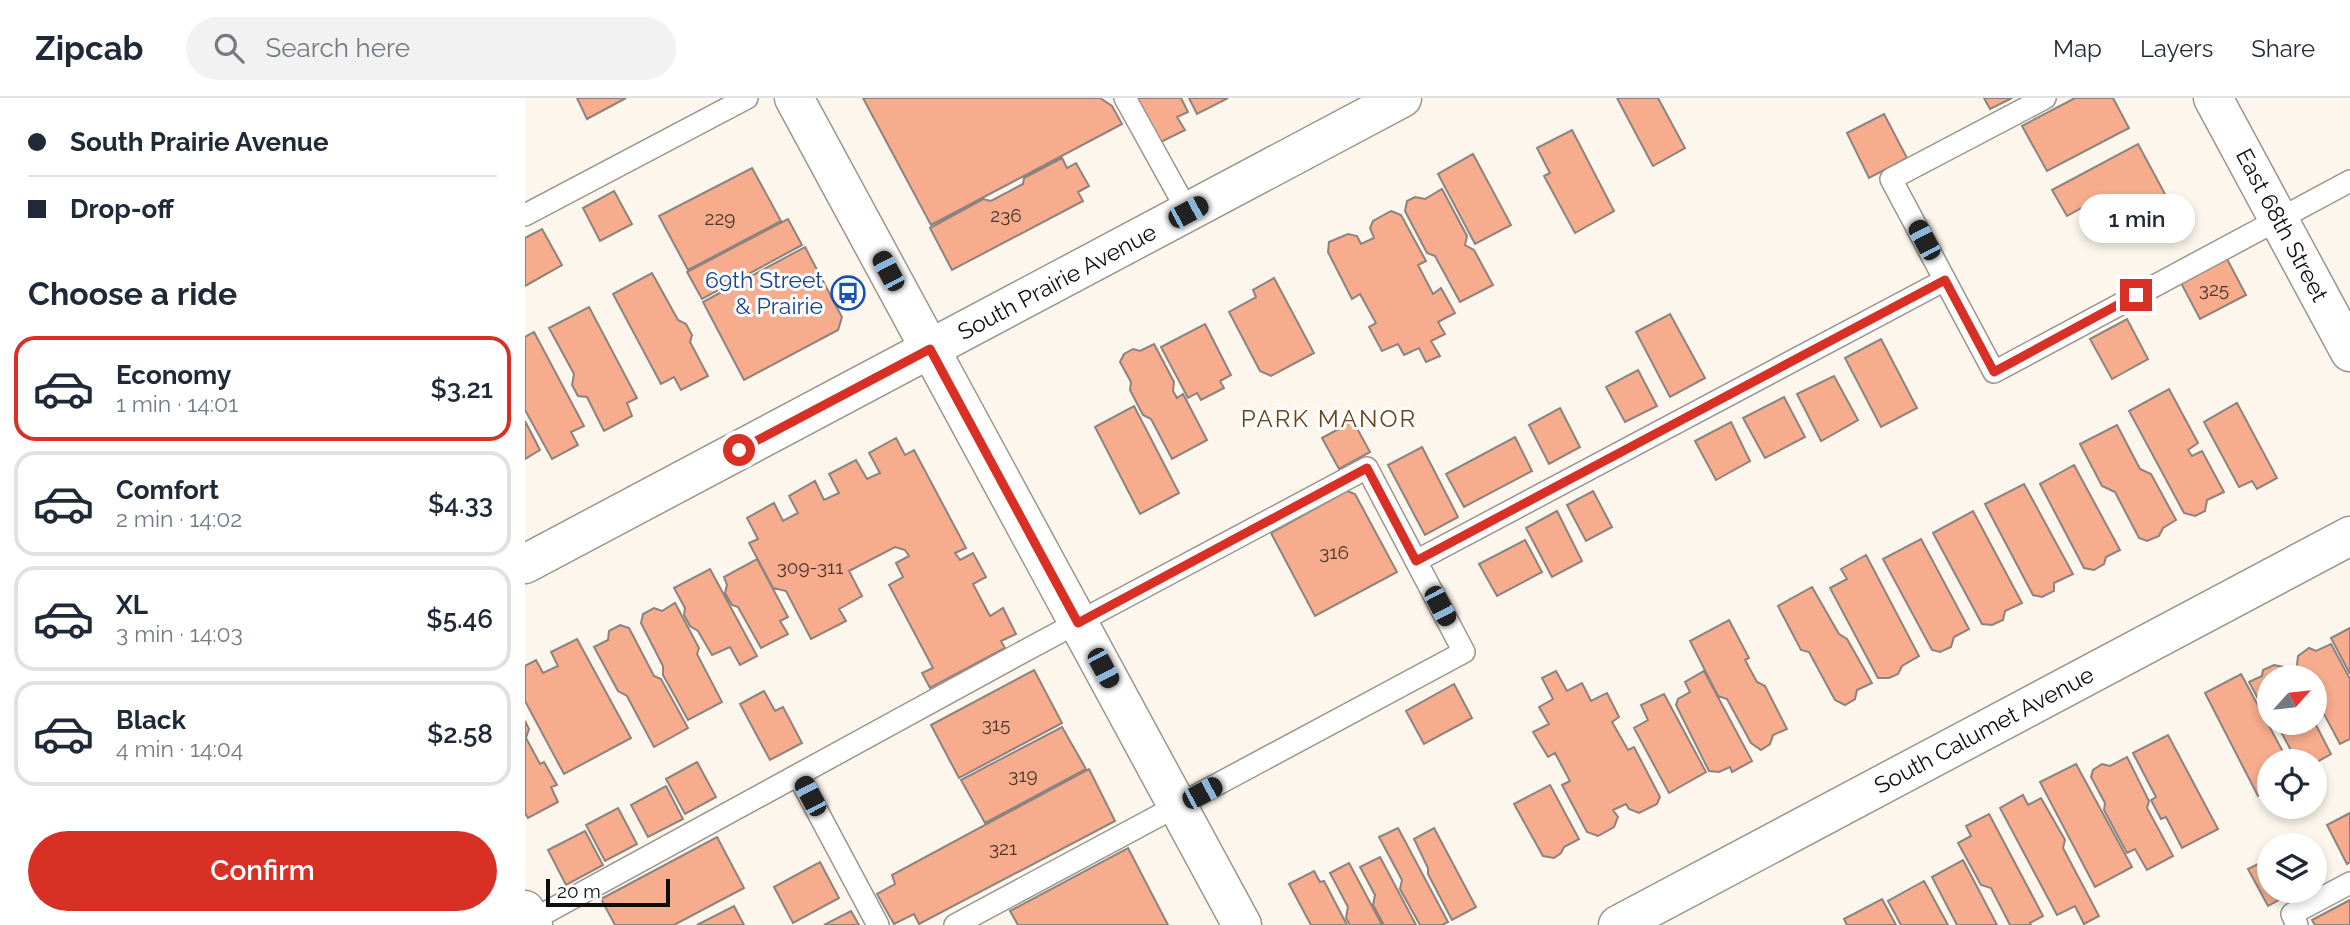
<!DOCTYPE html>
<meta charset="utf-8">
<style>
:root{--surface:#fff;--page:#f2f2f3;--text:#1f2937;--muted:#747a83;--line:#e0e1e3;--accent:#d93025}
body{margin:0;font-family:Raleway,sans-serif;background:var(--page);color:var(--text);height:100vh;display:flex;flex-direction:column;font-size:26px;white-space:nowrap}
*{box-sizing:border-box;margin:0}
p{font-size:23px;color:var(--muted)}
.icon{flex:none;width:38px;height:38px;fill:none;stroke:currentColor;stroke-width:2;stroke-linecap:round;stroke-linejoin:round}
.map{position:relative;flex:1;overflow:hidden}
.sheet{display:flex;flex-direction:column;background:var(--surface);width:525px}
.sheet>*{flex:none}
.guide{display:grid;align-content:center;height:154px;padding:0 28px;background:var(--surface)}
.needle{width:46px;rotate:63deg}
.fabs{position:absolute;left:1732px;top:567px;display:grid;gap:14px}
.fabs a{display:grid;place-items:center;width:70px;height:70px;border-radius:50%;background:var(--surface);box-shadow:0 4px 10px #0003;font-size:35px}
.scale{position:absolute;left:21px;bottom:18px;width:124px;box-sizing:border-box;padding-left:7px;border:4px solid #100e0c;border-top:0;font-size:19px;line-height:24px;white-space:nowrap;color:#100e0c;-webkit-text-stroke:5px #fff;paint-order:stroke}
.end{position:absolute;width:32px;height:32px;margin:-16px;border:9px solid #d93025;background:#fff;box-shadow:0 0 0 4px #fff}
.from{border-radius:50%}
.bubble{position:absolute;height:49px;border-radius:24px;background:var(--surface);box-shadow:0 4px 10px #0003;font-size:23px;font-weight:600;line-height:49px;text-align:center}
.car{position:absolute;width:21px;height:42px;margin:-21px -10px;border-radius:9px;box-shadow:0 0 5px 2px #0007;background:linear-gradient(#222 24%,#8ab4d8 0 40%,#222 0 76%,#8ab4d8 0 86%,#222 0)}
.guide b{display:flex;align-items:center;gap:24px;height:66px;font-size:26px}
.guide b+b{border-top:2px solid var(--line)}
.guide i{width:18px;height:18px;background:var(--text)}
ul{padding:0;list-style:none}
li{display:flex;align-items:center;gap:21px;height:105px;margin:0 14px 10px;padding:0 14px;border:4px solid var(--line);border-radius:21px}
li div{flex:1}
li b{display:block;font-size:26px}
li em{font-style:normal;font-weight:600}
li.selected{border-color:var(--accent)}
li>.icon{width:63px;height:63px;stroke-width:1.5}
h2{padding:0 28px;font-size:32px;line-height:84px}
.button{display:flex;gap:14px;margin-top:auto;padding:14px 28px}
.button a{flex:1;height:80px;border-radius:42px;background:var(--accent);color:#fff;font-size:28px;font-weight:600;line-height:80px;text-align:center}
header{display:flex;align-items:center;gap:42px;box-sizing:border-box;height:98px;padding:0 35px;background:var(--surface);border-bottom:2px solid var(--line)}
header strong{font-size:33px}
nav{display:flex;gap:38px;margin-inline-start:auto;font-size:24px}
.search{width:490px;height:63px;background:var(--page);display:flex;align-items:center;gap:18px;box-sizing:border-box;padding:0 24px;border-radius:38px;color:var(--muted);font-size:26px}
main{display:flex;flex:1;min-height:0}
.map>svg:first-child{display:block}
.building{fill:#f6ac8d;stroke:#8d837e;stroke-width:2}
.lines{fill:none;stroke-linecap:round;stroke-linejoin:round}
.lane-casing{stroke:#9b968d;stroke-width:24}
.street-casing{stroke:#9b968d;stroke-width:41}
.secondary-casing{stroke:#9b968d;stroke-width:41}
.lane{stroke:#fff;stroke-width:21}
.street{stroke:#fff;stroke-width:38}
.secondary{stroke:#fff;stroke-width:38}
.route{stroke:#d93025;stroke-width:9}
.labels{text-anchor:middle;stroke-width:6;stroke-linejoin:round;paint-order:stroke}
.number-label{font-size:19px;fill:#4a362c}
.street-label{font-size:23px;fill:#100e0c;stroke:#fff}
.transit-label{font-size:23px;fill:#164399;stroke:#fff;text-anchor:end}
.neighbourhood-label{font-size:24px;letter-spacing:2px;fill:#6b4317;stroke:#fff}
</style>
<header>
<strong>Zipcab</strong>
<div class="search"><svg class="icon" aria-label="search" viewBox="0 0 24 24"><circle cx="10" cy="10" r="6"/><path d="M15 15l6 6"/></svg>Search here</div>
<nav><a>Map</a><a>Layers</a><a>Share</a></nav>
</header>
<main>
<section class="sheet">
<div class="guide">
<b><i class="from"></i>South Prairie Avenue</b>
<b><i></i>Drop-off</b>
</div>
<h2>Choose a ride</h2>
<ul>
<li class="selected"><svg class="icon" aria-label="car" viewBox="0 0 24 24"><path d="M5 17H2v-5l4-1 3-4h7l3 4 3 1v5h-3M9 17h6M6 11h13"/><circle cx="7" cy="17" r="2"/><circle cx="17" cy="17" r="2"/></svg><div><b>Economy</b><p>1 min · 14:01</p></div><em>$3.21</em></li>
<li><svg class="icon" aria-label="car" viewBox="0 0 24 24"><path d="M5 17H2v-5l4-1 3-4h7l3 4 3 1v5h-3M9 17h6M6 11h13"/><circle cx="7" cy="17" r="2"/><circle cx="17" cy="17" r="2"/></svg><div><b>Comfort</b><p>2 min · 14:02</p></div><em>$4.33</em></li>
<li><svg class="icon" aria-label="car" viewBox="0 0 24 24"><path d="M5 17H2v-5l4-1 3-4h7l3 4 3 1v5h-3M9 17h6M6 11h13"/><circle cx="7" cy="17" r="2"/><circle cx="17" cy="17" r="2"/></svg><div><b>XL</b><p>3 min · 14:03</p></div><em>$5.46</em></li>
<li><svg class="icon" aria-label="car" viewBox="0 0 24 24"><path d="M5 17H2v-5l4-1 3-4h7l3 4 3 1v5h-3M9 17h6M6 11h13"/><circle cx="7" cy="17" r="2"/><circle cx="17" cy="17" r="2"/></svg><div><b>Black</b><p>4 min · 14:04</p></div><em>$2.58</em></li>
</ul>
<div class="button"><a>Confirm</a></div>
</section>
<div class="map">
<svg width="1825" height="827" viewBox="0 0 1825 827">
<rect width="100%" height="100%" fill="#fcf6ed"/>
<path class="building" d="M 52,0 L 101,0 L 62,21 Z
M 338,0 L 575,0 L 587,8 L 597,26 L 406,127 Z
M 612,0 L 656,0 L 663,14 L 652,19 L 660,32 L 636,44 Z
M 664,0 L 703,0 L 672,16 Z
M 1092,0 L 1133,0 L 1160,50 L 1128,68 Z
M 1459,0 L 1487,0 L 1465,11 Z
M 1550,0 L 1588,0 L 1604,30 L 1522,73 L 1497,28 Z
M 1359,16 L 1382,60 L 1344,80 L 1322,35 Z
M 1047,32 L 1089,113 L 1050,135 L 1019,78 L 1025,75 L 1012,50 Z
M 1613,46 L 1640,96 L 1590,122 L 1578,98 L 1542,118 L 1527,92 Z
M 948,56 L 986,127 L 950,146 L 913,76 Z
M 537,60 L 542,70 L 551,65 L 564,88 L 553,94 L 558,103 L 427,172 L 405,130 L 458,101 L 466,103 L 498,86 L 499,80 Z
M 227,70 L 256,123 L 163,172 L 134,118 Z
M 917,91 L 942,138 L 940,147 L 949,152 L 968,187 L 935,204 L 910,158 L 902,155 L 880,113 L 882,103 L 890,99 L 900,101 Z
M 89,93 L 107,126 L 75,143 L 58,110 Z
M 866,113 L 876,117 L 901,163 L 893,167 L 908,196 L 916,190 L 930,215 L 913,224 L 920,236 L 906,243 L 915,258 L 901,264 L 894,250 L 879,257 L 873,246 L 857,253 L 844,229 L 851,225 L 835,196 L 827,201 L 803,154 L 804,144 L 823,136 L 832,138 L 836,146 L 849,140 L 845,130 L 848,123 Z
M 263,121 L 277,147 L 177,201 L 162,174 Z
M 17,131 L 37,167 L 0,188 L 0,140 Z
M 280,149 L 317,219 L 313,232 L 219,282 L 178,204 Z
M 1702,161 L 1721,197 L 1675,221 L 1656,185 Z
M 127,175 L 153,222 L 161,226 L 167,237 L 165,244 L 183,278 L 156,292 L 149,279 L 136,286 L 88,196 Z
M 749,180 L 789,255 L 746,278 L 735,273 L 704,214 L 731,199 L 728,192 Z
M 64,209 L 112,300 L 102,305 L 107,318 L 79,333 L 62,299 L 53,298 L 47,287 L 49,276 L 24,230 Z
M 1145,216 L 1180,280 L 1145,299 L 1111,234 Z
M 1602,221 L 1623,261 L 1587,281 L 1565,241 Z
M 680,226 L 706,277 L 695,283 L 699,290 L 676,302 L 672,295 L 663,300 L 636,249 Z
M 9,234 L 59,328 L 46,334 L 53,347 L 27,361 L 0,312 L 0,239 Z
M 1356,241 L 1392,310 L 1356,329 L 1320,260 Z
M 629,246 L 649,284 L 648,293 L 652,300 L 658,296 L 682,342 L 647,361 L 626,321 L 618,317 L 605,292 L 606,284 L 595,264 L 599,256 L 608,251 L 615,253 Z
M 1113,272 L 1132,308 L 1100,324 L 1081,289 Z
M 1309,278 L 1333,322 L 1296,343 L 1272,296 Z
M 1644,291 L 1673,345 L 1663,352 L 1667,358 L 1677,353 L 1699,394 L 1682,402 L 1680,413 L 1670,418 L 1659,415 L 1604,313 Z
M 1259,299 L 1280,339 L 1240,360 L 1218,320 Z
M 1712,305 L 1752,380 L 1732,391 L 1727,383 L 1714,389 L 1679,324 Z
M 609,308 L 654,395 L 615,416 L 570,329 Z
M 1035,310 L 1055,349 L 1024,366 L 1004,327 Z
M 0,323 L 15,352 L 0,361 Z
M 828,323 L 845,354 L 814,371 L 797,340 Z
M 1206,324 L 1225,363 L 1191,382 L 1170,343 Z
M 1592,327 L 1615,371 L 1626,376 L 1651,422 L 1638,430 L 1634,438 L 1622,443 L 1614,440 L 1590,394 L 1577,388 L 1555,346 Z
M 990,339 L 1007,373 L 939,409 L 921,376 Z
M 371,340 L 380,357 L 389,352 L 441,450 L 430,455 L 435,462 L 448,455 L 461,479 L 448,486 L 465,518 L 478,510 L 491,536 L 476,543 L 480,550 L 405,590 L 397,575 L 408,570 L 364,487 L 378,479 L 371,465 L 384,458 L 380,452 L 370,449 L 324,473 L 337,498 L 314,511 L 321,523 L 286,541 L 261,493 L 248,490 L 224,445 L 233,441 L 222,420 L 249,405 L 258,423 L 273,415 L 264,398 L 290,383 L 299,402 L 314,395 L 304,376 L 331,362 L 342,381 L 355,375 L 344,355 Z
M 897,349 L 933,419 L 900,437 L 863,367 Z
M 1549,367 L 1595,452 L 1581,459 L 1579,466 L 1569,472 L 1559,470 L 1515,386 Z
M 1499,386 L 1548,476 L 1529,485 L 1529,493 L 1517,499 L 1508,497 L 1460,406 Z
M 822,393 L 830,396 L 872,474 L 790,518 L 746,435 Z
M 1068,393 L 1087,429 L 1061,443 L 1042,407 Z
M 1032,413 L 1057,463 L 1027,479 L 1001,430 Z
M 1448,413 L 1497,505 L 1480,513 L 1478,522 L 1467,527 L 1457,526 L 1408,435 Z
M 1396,441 L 1444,531 L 1429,539 L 1426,549 L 1415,554 L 1407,552 L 1358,461 Z
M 1000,442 L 1017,474 L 972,498 L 954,466 Z
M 1341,457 L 1394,558 L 1377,568 L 1373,576 L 1364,580 L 1353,580 L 1305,490 L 1322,481 L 1316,471 Z
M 232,461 L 263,519 L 255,523 L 263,536 L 236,550 L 213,509 L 207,507 L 200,495 L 202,487 L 199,479 Z
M 185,471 L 232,558 L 215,567 L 205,549 L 187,557 L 173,533 L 165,528 L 159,517 L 160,510 L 149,490 Z
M 1287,489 L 1314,536 L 1322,541 L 1347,585 L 1332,592 L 1330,601 L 1320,607 L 1310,602 L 1284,554 L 1276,552 L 1253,508 Z
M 150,505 L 174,550 L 172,556 L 197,604 L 163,622 L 138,577 L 138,568 L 116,525 L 118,516 L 129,510 L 137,513 Z
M 1204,522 L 1224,560 L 1220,562 L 1232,584 L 1240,588 L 1262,631 L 1248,637 L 1245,646 L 1236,652 L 1226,645 L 1202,601 L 1193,598 L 1165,543 Z
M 95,527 L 104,530 L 129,578 L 136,581 L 163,630 L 129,649 L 102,598 L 93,593 L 69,549 L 83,542 L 84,533 Z
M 1825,530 L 1825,576 L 1806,540 Z
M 52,541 L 106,640 L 39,676 L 0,603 L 0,568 L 11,562 L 18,575 L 33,568 L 26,554 Z
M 1806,546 L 1825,581 L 1825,641 L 1815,646 L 1799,616 L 1790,607 L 1790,579 L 1779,579 L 1772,567 L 1773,558 L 1784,550 L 1791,553 Z
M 1749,567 L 1759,569 L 1764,579 L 1745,579 L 1745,623 L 1724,584 L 1737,578 L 1738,572 Z
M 509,572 L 537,625 L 434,680 L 406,627 Z
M 1031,573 L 1042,593 L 1057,585 L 1066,603 L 1082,595 L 1094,619 L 1087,624 L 1103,652 L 1109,649 L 1135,699 L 1132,706 L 1114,715 L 1104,711 L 1101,706 L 1088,712 L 1093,719 L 1089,729 L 1073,738 L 1062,734 L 1037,687 L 1045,683 L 1030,655 L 1023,659 L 1008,634 L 1024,626 L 1014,609 L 1028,601 L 1017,580 Z
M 1179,573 L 1227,663 L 1207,674 L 1205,669 L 1194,674 L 1184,673 L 1151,607 L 1153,601 L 1165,594 L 1160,584 Z
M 1716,576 L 1763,663 L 1745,663 L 1745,692 L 1733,698 L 1680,595 Z
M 929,586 L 947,620 L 899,646 L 881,613 Z
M 239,593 L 250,613 L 258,609 L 277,645 L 245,662 L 215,606 Z
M 1139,596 L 1181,674 L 1144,695 L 1109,630 L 1123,622 L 1116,607 Z
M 0,623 L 4,631 L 1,640 L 15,666 L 19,664 L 32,687 L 26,689 L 33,704 L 3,720 L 0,715 Z
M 1745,625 L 1790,625 L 1806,656 L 1790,665 L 1772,663 L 1756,634 L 1748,629 Z
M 537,629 L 561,671 L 460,725 L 436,682 Z
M 1643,637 L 1693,731 L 1657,750 L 1641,719 L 1636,721 L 1626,702 L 1631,699 L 1608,655 Z
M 1602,659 L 1624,703 L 1622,710 L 1648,758 L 1622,772 L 1610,751 L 1602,755 L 1579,712 L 1580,705 L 1566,679 L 1568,672 L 1577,666 L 1585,668 Z
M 172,664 L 191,699 L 160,716 L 141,681 Z
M 1551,666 L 1607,769 L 1570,789 L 1515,684 Z
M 564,671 L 590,723 L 394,826 L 389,816 L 369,826 L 352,796 L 370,786 L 367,777 Z
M 1025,687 L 1054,741 L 1039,749 L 1036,755 L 1029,760 L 1018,758 L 989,706 Z
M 141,688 L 158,721 L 123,739 L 106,707 Z
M 1498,697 L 1503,707 L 1516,700 L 1540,742 L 1538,750 L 1574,818 L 1559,826 L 1550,808 L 1532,817 L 1475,710 Z
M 93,710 L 112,746 L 80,763 L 61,727 Z
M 1825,715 L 1825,764 L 1822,766 L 1802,727 Z
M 1464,716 L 1518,818 L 1505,825 L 1506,827 L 1485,827 L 1466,790 L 1456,787 L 1433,745 L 1446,738 L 1441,728 Z
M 873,730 L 923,824 L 917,827 L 895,827 L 875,791 L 877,782 L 854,739 Z
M 909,730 L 951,809 L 927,822 L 903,776 L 903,770 L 889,741 Z
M 60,733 L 78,767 L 41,787 L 23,752 Z
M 192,739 L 219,790 L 149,827 L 90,827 L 76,801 Z
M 603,750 L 643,827 L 493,827 L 485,813 Z
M 855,759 L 891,827 L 859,827 L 848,807 L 850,797 L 835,769 Z
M 1745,760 L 1745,793 L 1770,793 L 1743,808 L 1723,771 Z
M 1438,762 L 1472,827 L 1432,827 L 1407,779 Z
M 295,764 L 314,800 L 268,825 L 249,789 Z
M 824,765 L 857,827 L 825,827 L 821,820 L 823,809 L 805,775 Z
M 789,773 L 795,784 L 799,783 L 822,827 L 786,827 L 764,786 Z
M 1399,783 L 1423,827 L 1376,827 L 1363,803 Z
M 1357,801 L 1371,827 L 1322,827 L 1319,821 Z
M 1825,802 L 1825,827 L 1790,827 L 1787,822 Z
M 209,808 L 219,827 L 172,827 Z
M 326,813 L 334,827 L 299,827 Z"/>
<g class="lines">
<defs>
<path id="lane" d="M 600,0 L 663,114
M 1520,0 L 1366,81 L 1469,274 L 1825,83
M 0,117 L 222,0
M 891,463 L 1420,182
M 273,677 L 353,827
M 0,826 L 505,550 L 842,370 L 939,554 L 430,827
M 1772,827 L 1767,816 L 1825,785"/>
<path id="street" d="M 1688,0 L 1825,254
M 0,466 L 877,0
M 0,812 L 8,827
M 1093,827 L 1825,438"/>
<path id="secondary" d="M 269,0 L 717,827"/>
</defs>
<use href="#lane" class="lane-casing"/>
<use href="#street" class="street-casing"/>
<use href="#secondary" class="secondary-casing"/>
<use href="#lane" class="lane"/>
<use href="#street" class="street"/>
<use href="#secondary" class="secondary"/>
</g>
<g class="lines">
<path class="route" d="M 214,352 L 405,251 L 553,525 L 842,370 L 891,463 L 1420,182 L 1469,274 L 1611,197"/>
</g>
<defs>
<symbol id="bus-ring" viewBox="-11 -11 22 22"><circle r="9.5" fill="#fff" stroke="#1a4fb4" stroke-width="1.5"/><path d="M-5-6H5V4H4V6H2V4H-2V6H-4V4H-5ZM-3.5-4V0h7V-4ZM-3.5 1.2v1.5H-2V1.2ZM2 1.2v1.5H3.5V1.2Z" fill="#1a4fb4"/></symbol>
</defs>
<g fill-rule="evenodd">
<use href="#bus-ring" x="304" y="176" width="38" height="38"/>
</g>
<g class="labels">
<g class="number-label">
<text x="481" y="124">236</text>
<text x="195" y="127">229</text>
<text x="1689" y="198">325</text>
<text x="809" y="461">316</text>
<text x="285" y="476">309-311</text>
<text x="471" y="633">315</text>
<text x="498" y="684">319</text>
<text x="478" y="757">321</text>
</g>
<g class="street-label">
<text transform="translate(1757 127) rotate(62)" y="8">East 68th Street</text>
<text transform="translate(532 184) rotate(-28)" y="8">South Prairie Avenue</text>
<text transform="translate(1459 632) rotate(-28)" y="8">South Calumet Avenue</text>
</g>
<g class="transit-label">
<text x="298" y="190">69th Street<tspan x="298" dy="26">&amp; Prairie</tspan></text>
</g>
<g class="neighbourhood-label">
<text x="804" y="329">PARK MANOR</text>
</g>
</g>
</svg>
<div class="fabs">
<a><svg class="needle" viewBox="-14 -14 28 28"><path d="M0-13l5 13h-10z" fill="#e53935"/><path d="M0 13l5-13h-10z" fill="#747a83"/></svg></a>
<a><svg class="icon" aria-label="locate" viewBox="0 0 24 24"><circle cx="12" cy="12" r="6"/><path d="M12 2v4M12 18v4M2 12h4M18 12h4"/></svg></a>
<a><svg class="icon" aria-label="layers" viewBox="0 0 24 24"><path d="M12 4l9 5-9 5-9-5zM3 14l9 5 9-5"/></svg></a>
</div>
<div class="scale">20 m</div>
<i class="end from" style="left:214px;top:352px"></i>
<i class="end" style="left:1611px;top:197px"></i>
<div class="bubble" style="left:1554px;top:96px;width:116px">1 min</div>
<i class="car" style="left:663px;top:114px;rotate:62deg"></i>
<i class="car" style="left:1399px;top:142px;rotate:332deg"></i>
<i class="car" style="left:363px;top:173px;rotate:332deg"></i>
<i class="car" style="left:915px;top:508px;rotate:152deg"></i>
<i class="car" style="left:578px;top:570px;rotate:152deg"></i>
<i class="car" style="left:677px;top:695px;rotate:62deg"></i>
<i class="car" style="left:285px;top:698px;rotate:332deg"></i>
</div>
</main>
